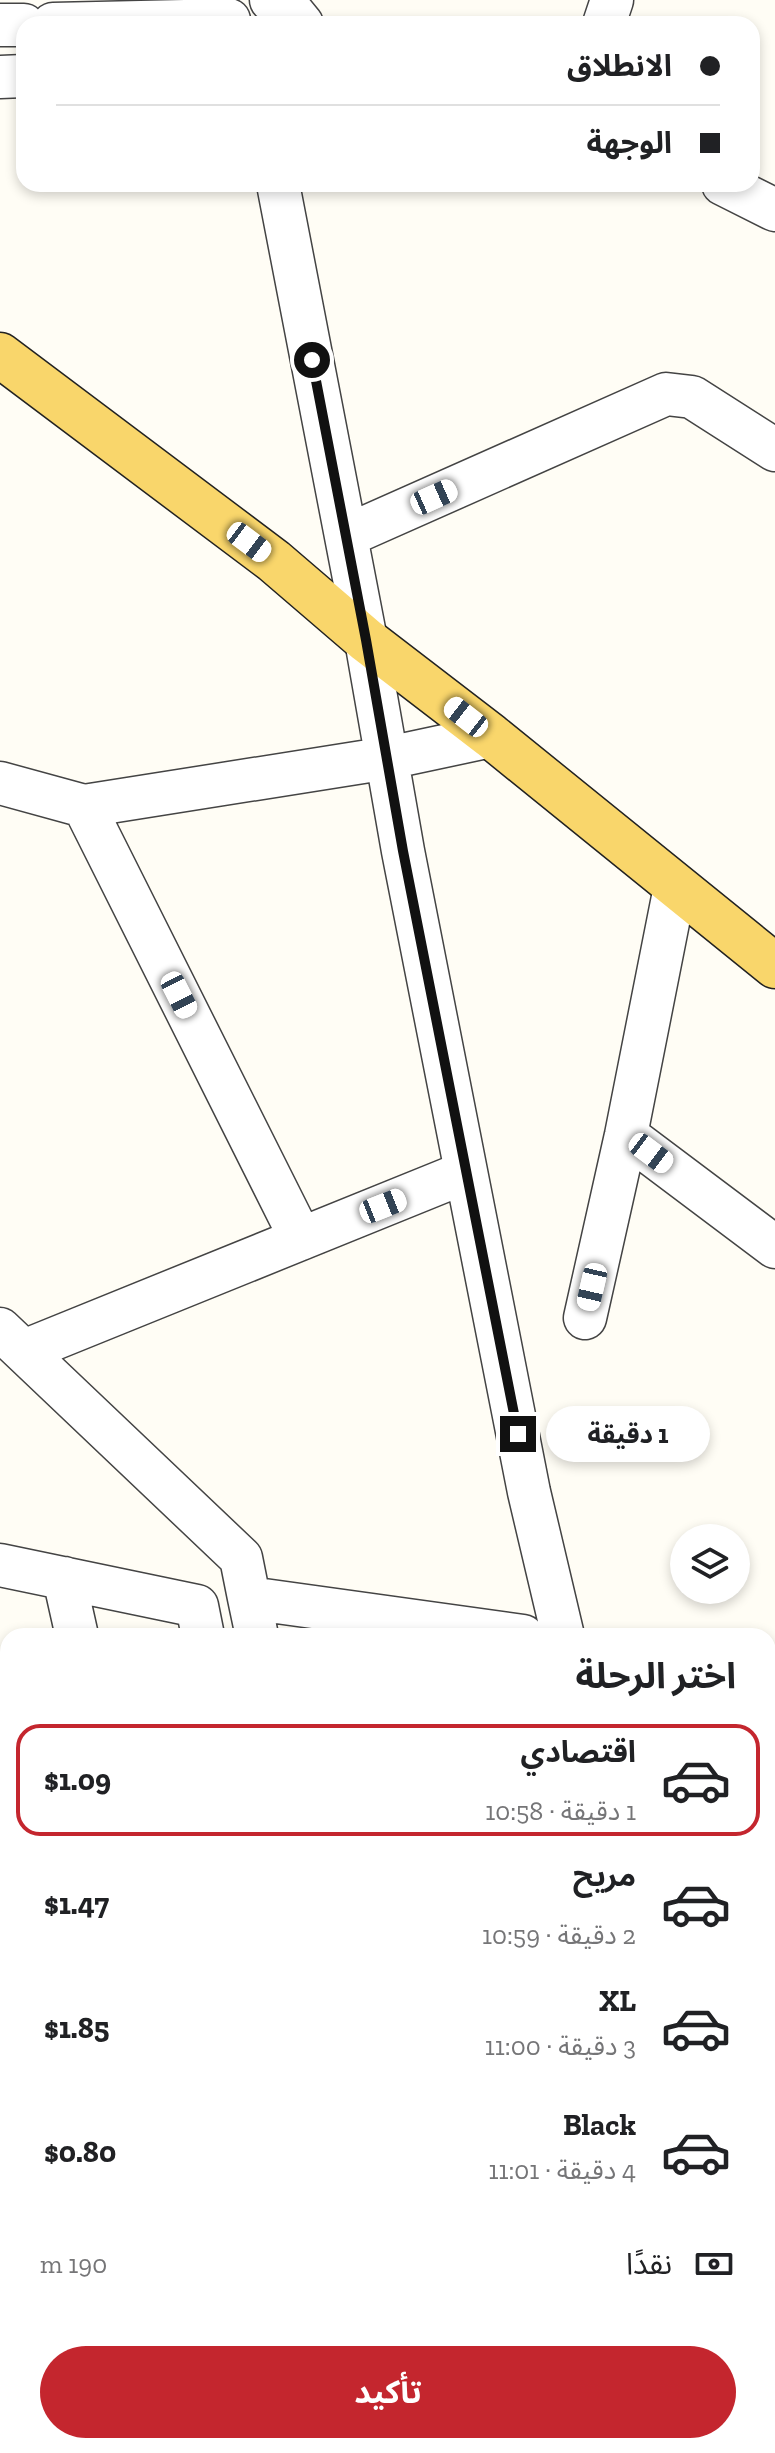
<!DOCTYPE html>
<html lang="ar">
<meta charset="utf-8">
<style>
:root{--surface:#fff;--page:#f6f6f6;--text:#202124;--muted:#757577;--line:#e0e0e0;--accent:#c4262e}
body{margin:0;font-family:"Zilla Slab","Noto Sans Arabic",serif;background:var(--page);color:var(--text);direction:rtl;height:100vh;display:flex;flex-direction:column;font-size:30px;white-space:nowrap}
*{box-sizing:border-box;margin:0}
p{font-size:26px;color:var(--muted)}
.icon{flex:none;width:44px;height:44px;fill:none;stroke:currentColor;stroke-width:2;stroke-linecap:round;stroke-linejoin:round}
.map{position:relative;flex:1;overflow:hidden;direction:ltr}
.panel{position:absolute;left:0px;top:1628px;width:776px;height:826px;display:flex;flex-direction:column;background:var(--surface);border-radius:24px 24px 0 0;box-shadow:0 4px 12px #0003;direction:rtl}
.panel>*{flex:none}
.banner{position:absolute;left:16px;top:16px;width:744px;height:176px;border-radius:24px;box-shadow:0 4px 12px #0003;direction:rtl;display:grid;align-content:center;height:176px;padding:0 40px;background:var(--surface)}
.controls{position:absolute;left:670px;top:1524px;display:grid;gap:16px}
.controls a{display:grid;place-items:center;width:80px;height:80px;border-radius:50%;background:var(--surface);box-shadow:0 4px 12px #0003;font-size:40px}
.end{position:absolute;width:36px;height:36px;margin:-18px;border:10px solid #111;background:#fff;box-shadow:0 0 0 4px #fff}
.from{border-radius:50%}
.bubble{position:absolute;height:56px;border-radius:28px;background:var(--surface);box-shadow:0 4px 12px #0003;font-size:26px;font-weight:700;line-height:56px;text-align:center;direction:rtl}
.car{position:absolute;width:24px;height:48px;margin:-24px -12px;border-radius:10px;box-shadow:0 0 6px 2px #0007;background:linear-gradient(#fff 24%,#345 0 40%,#fff 0 76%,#345 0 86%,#fff 0)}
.banner b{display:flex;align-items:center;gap:28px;height:76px;font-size:30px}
.banner b+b{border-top:2px solid var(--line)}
.banner i{width:20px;height:20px;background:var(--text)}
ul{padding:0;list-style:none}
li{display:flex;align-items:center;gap:24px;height:112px;margin:0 16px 12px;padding:0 24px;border:4px solid transparent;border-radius:24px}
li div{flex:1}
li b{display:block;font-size:30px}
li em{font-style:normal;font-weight:700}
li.current{border-color:var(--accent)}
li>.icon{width:72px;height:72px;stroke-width:1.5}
h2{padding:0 40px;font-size:36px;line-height:96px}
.pay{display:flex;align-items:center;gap:20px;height:88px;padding:0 40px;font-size:30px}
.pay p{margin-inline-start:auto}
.button{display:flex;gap:16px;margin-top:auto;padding:16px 40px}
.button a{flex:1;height:92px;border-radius:48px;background:var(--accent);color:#fff;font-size:32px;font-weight:700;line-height:92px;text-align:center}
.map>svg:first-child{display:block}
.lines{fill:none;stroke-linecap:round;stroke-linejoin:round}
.minor-casing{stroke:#444;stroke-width:45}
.primary-casing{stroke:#222;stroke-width:47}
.minor{stroke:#fff;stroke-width:42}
.primary{stroke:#f9d66b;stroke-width:44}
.route{stroke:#111;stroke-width:10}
</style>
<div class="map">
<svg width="775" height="2453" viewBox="0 0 775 2453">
<rect width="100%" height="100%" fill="#fffdf5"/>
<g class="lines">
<defs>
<path id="minor" d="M 271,0 L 288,7 L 302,24
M 53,24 L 229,20
M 604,24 L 612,0
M 0,25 L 24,25
M 0,77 L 24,76
M 278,184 L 366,640 L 403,851 L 529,1492 L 563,1636
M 723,184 L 775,210
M 346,536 L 666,394 L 692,397 L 775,450
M 0,783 L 84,806 L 388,758 L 491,736
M 84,806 L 301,1239
M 626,1135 L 775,1247
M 585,1318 L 626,1135 L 675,887
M 0,1329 L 241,1558 L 249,1598 L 523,1636
M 24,1351 L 466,1172
M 0,1565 L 197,1606 L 203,1636
M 64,1578 L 77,1636
M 249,1598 L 257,1636
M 768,1810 L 775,1801
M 0,1831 L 8,1876
M 768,1873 L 775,1872
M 0,2003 L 8,2002
M 0,2109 L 8,2109
M 768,2130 L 775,2128
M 0,2226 L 8,2227
M 90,2446 L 90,2453
M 234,2446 L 235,2453
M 345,2446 L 346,2453
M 402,2446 L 403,2453
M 502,2446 L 504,2453
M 756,2446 L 758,2453"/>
<path id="primary" d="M 0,355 L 274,561 L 366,640 L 491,736 L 775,966"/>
</defs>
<use href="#minor" class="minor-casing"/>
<use href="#primary" class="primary-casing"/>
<use href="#minor" class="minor"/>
<use href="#primary" class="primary"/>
</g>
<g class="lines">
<path class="route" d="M 312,360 L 366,640 L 403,851 L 518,1434"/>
</g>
</svg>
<div class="controls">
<a><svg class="icon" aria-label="layers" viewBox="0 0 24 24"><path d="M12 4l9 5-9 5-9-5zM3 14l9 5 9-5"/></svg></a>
</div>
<i class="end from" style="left:312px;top:360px"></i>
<i class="end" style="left:518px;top:1434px"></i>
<div class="bubble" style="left:546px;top:1406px;width:164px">1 دقيقة</div>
<i class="car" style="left:434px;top:497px;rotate:66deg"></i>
<i class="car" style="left:249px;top:542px;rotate:127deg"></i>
<i class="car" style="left:466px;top:717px;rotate:308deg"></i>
<i class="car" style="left:179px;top:995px;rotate:153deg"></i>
<i class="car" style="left:651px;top:1153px;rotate:127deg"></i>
<i class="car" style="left:383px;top:1206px;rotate:68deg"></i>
<i class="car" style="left:592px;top:1287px;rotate:193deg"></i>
<div class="banner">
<b><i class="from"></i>الانطلاق</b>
<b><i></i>الوجهة</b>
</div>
<section class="panel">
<h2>اختر الرحلة</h2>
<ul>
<li class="current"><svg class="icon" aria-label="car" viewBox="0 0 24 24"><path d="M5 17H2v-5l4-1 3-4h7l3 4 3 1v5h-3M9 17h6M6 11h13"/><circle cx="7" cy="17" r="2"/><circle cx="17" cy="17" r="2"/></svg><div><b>اقتصادي</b><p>1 دقيقة · 10:58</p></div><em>$1.09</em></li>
<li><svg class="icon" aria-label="car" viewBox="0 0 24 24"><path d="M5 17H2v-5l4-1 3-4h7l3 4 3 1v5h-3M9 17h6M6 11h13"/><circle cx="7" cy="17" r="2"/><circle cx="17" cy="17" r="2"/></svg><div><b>مريح</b><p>2 دقيقة · 10:59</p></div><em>$1.47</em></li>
<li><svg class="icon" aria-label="car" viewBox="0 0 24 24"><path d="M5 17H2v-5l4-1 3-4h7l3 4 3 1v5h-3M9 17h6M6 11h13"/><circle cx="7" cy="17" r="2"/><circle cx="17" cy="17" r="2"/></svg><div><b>XL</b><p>3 دقيقة · 11:00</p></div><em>$1.85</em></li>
<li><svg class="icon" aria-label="car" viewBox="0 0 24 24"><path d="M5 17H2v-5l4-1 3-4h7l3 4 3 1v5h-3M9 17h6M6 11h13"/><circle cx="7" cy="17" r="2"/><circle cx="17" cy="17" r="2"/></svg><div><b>Black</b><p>4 دقيقة · 11:01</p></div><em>$0.80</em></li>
</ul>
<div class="pay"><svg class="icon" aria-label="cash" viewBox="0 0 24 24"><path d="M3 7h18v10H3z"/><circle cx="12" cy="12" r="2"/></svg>نقدًا<p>190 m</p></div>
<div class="button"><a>تأكيد</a></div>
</section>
</div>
